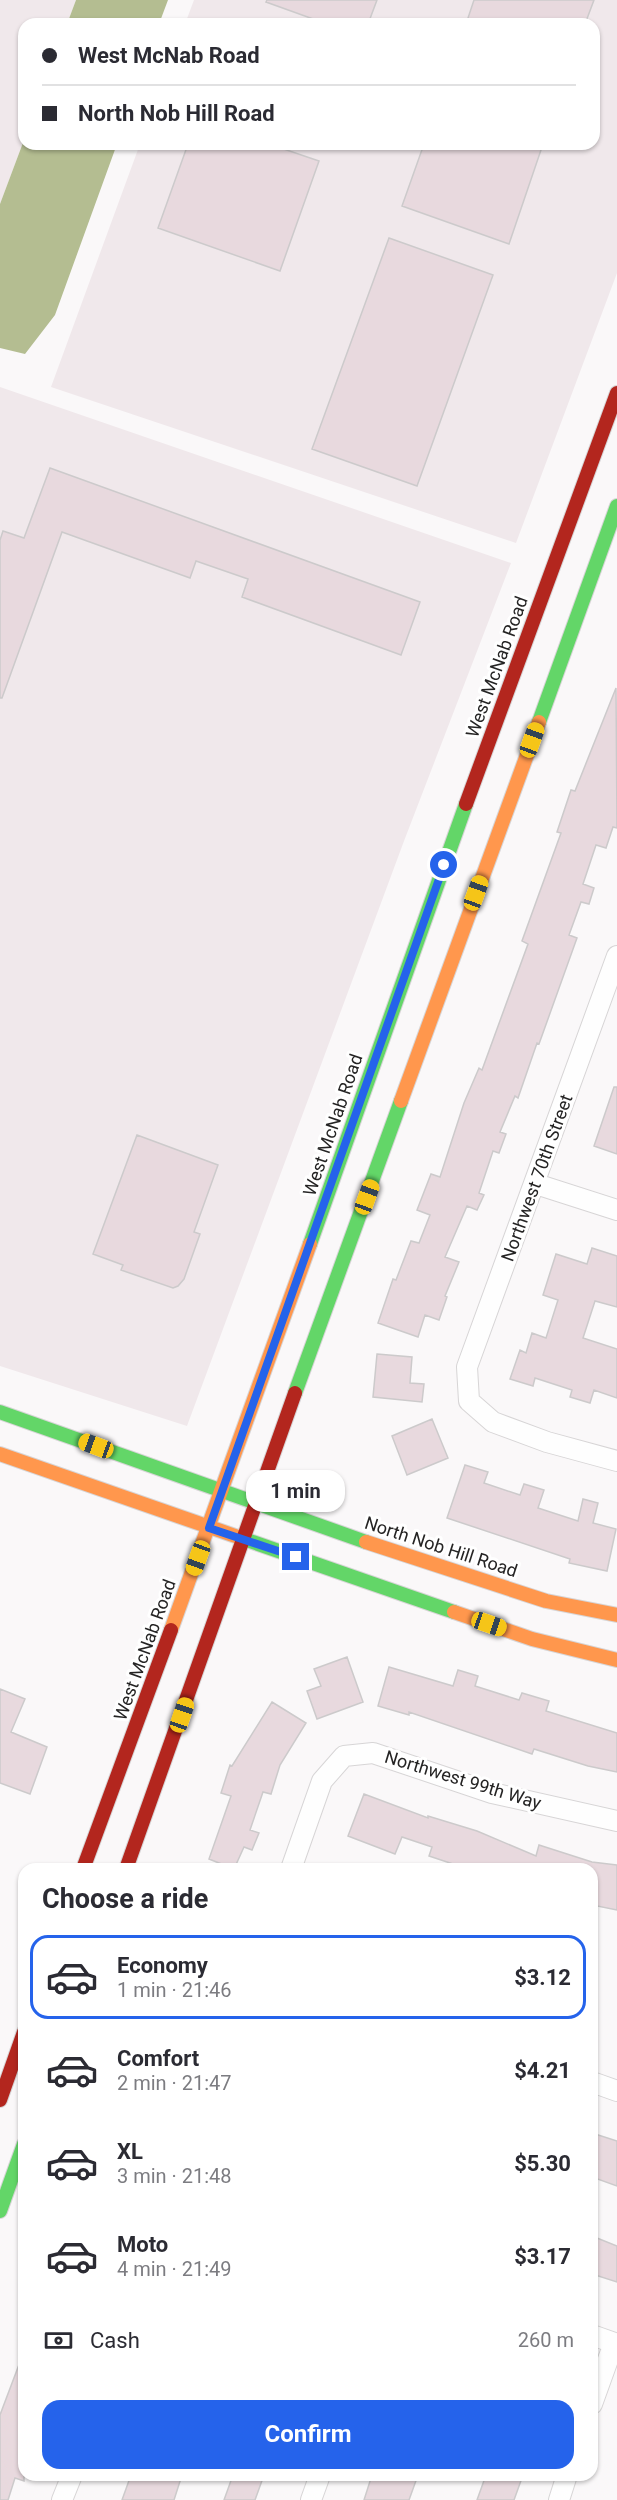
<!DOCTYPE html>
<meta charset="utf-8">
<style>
:root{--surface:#fff;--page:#f2f2f3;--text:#2b2b33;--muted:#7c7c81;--line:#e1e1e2;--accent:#2563eb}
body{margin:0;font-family:Roboto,sans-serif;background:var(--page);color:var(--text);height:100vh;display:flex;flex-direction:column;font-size:22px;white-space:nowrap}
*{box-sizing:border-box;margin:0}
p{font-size:20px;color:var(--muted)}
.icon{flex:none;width:33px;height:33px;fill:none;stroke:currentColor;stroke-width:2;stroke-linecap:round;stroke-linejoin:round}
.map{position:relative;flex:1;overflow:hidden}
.details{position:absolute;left:18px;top:1863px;width:580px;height:618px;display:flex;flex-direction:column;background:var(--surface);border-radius:18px;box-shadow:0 2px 4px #0004}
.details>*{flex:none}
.top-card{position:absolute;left:18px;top:18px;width:582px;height:132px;border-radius:18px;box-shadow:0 2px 4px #0004;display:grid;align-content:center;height:132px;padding:0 24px;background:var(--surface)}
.end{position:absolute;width:27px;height:27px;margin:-14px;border:8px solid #2563eb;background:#fff;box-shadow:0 0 0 3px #fff}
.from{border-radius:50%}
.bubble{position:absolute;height:42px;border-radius:18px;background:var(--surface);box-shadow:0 2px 4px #0004;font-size:20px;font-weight:700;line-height:42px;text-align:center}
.car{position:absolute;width:18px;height:36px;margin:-18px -9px;border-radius:8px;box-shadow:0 0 4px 2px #0007;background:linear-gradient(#f5c518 24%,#345 0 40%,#f5c518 0 76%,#345 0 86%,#f5c518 0)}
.top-card b{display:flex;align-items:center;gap:21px;height:57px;font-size:22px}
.top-card b+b{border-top:2px solid var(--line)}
.top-card i{width:15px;height:15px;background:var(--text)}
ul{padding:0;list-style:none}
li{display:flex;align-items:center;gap:18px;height:84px;margin:0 12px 9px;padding:0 12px;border:3px solid transparent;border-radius:18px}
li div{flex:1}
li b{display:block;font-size:22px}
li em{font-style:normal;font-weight:700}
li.selected{border-color:var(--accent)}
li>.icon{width:54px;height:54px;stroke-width:1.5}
h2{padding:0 24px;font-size:27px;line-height:72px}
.pay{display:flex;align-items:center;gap:15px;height:66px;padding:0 24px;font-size:22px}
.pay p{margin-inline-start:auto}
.cta{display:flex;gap:12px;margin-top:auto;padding:12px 24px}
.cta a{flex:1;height:69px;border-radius:18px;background:var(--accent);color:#fff;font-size:24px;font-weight:700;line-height:69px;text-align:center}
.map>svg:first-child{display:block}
.built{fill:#f0e8eb}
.water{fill:#b4bd91}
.building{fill:#e8d9de;stroke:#cccacb;stroke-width:1.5}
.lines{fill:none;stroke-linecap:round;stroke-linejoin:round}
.street-casing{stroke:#d7d5d6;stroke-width:22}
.fast-casing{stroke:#d7d5d6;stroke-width:16}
.slow-casing{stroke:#d7d5d6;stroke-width:16}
.jam-casing{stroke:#d7d5d6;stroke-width:16}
.street{stroke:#fefefe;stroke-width:20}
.fast{stroke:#63d668;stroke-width:14}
.slow{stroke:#ff974d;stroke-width:14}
.jam{stroke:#b3261e;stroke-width:14}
.route{stroke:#2563eb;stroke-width:8}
.labels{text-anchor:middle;stroke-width:6;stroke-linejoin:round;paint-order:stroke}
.street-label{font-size:18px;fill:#252424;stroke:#fff}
</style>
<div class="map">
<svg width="617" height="2500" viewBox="0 0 617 2500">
<rect width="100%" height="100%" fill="#faf8f9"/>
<path class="built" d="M 0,0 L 76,0 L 67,24 L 24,24 L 24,140 L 0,204 Z
M 194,0 L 617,0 L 617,273 L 516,543 L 51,387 L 140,144 L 594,144 L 594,24 L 185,24 Z
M 0,387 L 511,563 L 404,841 L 187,1426 L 0,1366 Z"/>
<path class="water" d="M 76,0 L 168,0 L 159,24 L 67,24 Z
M 24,140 L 24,144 L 117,144 L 55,315 L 25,354 L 0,348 L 0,204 Z"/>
<path class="building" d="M 267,0 L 377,0 L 368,24 L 327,24 L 266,2 Z
M 474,0 L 594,0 L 585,24 L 466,24 Z
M 188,144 L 269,144 L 319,161 L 280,271 L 158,228 Z
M 424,144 L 543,144 L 509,244 L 402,206 Z
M 389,238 L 493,275 L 417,486 L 312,449 Z
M 50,468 L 420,602 L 401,655 L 242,597 L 248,579 L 196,561 L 190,578 L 62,532 L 2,698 L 0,698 L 0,540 L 3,531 L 24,538 Z
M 616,688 L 617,828 L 613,827 L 606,848 L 596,845 L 583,884 L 594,888 L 589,904 L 581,902 L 569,935 L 577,938 L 539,1044 L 537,1043 L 518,1098 L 515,1096 L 500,1132 L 506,1134 L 499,1153 L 493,1151 L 479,1193 L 484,1195 L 477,1210 L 467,1206 L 445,1257 L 459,1262 L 445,1296 L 447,1297 L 439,1320 L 425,1315 L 418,1337 L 378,1323 L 393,1279 L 396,1280 L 411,1241 L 419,1243 L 430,1215 L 417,1210 L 431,1174 L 440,1177 L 464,1103 L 479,1068 L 482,1070 L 528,944 L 522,941 L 561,833 L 557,832 L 571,790 L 575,791 Z
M 614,1087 L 617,1087 L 617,1154 L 594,1146 Z
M 137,1135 L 218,1165 L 194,1232 L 200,1234 L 184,1279 L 178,1286 L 173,1288 L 121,1270 L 123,1265 L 93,1254 Z
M 592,1248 L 617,1256 L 617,1307 L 595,1301 L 583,1338 L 617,1349 L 617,1398 L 594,1390 L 590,1403 L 570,1397 L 572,1390 L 535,1378 L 533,1386 L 510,1379 L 520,1350 L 526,1353 L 532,1333 L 546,1338 L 558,1300 L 543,1295 L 556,1254 L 587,1264 Z
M 377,1354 L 412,1357 L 410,1383 L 424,1384 L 422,1402 L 373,1397 Z
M 432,1419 L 448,1458 L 407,1475 L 392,1436 Z
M 465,1465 L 488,1472 L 484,1483 L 520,1495 L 524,1484 L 544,1490 L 538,1508 L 578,1521 L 583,1499 L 598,1503 L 593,1523 L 616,1529 L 607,1571 L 569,1563 L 570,1559 L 447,1518 Z
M 347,1657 L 363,1702 L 317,1719 L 307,1691 L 321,1686 L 314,1669 Z
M 389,1667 L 453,1686 L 458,1670 L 478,1676 L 475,1686 L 519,1700 L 522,1693 L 549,1701 L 546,1711 L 617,1733 L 617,1772 L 588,1766 L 534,1749 L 532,1754 L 409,1712 L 409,1715 L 378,1706 Z
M 0,1689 L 25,1699 L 11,1732 L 47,1747 L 30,1794 L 0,1783 Z
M 272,1702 L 306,1723 L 280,1765 L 271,1794 L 263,1792 L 250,1830 L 259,1833 L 252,1850 L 244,1847 L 234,1869 L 209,1859 L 231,1796 L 221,1793 L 230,1765 L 232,1766 Z
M 364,1794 L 428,1818 L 428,1816 L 477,1831 L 536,1856 L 539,1845 L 592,1862 L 617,1865 L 617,1910 L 592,1905 L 592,1869 L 468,1869 L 429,1856 L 432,1847 L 402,1837 L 395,1854 L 348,1836 Z
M 592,2133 L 617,2141 L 617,2186 L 592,2177 Z
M 592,2236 L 617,2246 L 617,2282 L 592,2274 Z
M 23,2354 L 24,2481 L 15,2478 L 8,2500 L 0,2500 L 0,2415 Z
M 131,2475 L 182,2475 L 174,2500 L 122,2500 Z
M 233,2475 L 264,2475 L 255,2500 L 224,2500 Z
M 372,2475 L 418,2475 L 409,2500 L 364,2500 Z
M 486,2475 L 523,2475 L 514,2500 L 477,2500 Z"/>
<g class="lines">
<defs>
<path id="street" d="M 617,956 L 467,1367 L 469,1401 L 493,1422 L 547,1442 L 617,1461
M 536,1184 L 617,1210
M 291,1869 L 322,1781 L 344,1756 L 373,1753 L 492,1793 L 617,1821
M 592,2082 L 617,2091
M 592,2335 L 617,2344
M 592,2404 L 614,2343
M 62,2500 L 72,2475
M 311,2500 L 320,2475
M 559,2500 L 567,2475"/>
<path id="fast" d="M 539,722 L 617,506
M 310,1244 L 466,804
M 295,1393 L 401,1101
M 0,1412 L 366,1542
M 241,1538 L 454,1612
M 0,2211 L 24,2144"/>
<path id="slow" d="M 401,1101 L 539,722
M 0,1454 L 241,1538
M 366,1542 L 546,1601 L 617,1615
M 454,1612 L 532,1639 L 617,1660
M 171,1630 L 310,1244"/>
<path id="jam" d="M 466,804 L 617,393
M 83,1869 L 171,1630
M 126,1869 L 295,1393
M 0,2100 L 24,2032"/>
</defs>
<use href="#street" class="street-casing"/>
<use href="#fast" class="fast-casing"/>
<use href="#slow" class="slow-casing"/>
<use href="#jam" class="jam-casing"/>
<use href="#street" class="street"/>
<use href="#fast" class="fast"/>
<use href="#slow" class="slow"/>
<use href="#jam" class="jam"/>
</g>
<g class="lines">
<path class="route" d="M 296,1557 L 209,1528 L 444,865"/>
</g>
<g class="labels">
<g class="street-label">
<text transform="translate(497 667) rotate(-70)" y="6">West McNab Road</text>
<text transform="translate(333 1125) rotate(-71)" y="6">West McNab Road</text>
<text transform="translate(537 1178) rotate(-70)" y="6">Northwest 70th Street</text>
<text transform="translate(441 1547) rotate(18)" y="6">North Nob Hill Road</text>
<text transform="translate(145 1650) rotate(-70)" y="6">West McNab Road</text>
<text transform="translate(463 1780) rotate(17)" y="6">Northwest 99th Way</text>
</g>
</g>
</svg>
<i class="end from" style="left:444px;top:865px"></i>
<i class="end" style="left:296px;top:1557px"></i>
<div class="bubble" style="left:246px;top:1470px;width:99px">1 min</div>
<i class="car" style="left:532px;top:740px;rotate:20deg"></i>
<i class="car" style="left:476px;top:893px;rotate:20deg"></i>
<i class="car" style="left:367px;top:1197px;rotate:20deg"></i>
<i class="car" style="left:96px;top:1446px;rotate:290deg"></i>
<i class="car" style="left:198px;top:1558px;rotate:200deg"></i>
<i class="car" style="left:489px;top:1624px;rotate:109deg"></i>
<i class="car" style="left:182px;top:1715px;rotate:19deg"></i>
<div class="top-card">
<b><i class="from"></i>West McNab Road</b>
<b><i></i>North Nob Hill Road</b>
</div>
<section class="details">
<h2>Choose a ride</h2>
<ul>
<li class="selected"><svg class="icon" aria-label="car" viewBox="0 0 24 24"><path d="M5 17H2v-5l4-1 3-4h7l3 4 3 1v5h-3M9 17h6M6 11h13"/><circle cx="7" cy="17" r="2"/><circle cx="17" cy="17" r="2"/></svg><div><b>Economy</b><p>1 min · 21:46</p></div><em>$3.12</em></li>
<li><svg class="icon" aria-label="car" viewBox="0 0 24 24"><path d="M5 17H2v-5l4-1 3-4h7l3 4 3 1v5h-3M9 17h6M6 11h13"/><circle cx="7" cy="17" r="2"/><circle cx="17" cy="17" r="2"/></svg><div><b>Comfort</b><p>2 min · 21:47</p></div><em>$4.21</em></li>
<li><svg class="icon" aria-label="car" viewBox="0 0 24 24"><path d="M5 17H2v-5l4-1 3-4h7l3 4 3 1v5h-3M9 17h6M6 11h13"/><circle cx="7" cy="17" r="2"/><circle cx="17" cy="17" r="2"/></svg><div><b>XL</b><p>3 min · 21:48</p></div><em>$5.30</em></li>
<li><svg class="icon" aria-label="car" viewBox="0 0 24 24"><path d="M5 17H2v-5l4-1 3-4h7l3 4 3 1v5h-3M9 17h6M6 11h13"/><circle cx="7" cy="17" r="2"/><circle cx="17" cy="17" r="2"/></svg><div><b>Moto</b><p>4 min · 21:49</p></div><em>$3.17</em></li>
</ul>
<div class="pay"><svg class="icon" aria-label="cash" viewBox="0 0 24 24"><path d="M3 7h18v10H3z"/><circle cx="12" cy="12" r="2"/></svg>Cash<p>260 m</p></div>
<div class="cta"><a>Confirm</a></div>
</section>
</div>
